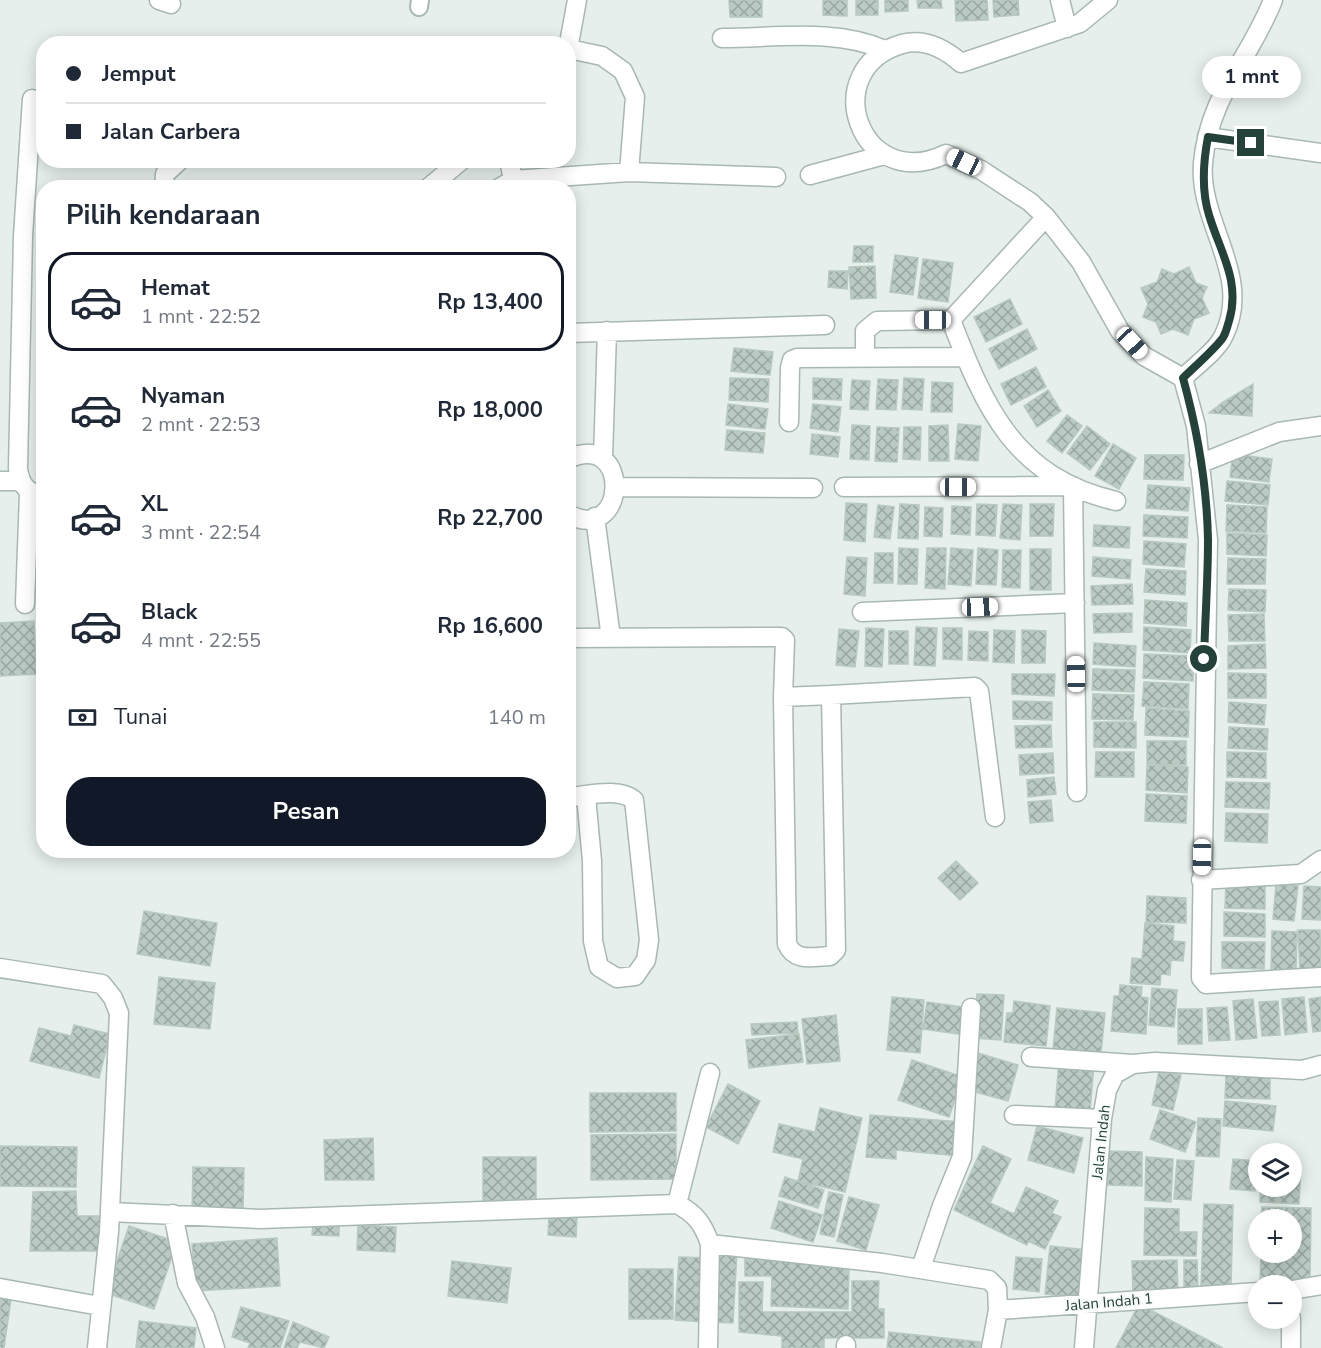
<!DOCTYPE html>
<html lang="id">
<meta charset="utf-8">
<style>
:root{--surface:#fff;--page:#f6f6f7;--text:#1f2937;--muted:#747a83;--line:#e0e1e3;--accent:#111827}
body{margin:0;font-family:"Nunito Sans",sans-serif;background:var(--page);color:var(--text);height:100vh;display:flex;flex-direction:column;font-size:22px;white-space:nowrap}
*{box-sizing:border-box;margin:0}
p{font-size:20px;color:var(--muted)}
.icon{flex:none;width:33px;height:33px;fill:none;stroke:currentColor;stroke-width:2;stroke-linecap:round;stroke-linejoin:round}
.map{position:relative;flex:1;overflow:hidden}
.details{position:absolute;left:36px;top:180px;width:540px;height:678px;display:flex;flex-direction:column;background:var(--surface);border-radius:24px;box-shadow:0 3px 15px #0003}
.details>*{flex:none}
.hud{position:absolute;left:36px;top:36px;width:540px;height:132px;border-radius:24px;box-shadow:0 3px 15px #0003;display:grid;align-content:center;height:132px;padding:0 30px;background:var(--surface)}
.fabs{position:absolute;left:1248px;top:1143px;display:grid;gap:12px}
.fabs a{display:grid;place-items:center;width:54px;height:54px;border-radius:50%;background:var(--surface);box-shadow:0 3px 15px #0003;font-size:30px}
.end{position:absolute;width:27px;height:27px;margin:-14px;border:8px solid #24423a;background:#fff;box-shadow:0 0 0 3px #fff}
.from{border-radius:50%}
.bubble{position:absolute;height:42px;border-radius:21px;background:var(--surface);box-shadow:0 3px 15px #0003;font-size:20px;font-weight:700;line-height:42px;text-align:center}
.car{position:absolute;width:18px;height:36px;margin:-18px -9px;border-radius:8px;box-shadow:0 0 4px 2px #0007;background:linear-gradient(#fff 24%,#345 0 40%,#fff 0 76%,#345 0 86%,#fff 0)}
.hud b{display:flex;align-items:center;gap:21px;height:57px;font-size:22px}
.hud b+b{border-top:2px solid var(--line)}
.hud i{width:15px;height:15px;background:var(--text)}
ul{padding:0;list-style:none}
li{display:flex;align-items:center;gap:18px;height:99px;margin:0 12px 9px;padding:0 18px;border:3px solid transparent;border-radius:24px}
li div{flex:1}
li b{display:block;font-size:22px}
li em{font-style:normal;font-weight:700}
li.current{border-color:var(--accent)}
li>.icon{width:54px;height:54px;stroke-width:1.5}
h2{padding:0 30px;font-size:27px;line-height:72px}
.pay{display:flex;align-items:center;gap:15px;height:66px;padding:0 30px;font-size:22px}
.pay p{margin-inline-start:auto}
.primary-button{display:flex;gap:12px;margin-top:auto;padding:12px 30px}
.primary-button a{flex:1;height:69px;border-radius:24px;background:var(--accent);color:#fff;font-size:24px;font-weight:700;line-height:69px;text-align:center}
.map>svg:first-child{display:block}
.building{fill:url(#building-cross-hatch);stroke:#b8c9c2;stroke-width:1.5}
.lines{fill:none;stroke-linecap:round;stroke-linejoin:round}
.service-casing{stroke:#a8b8b2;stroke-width:20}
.minor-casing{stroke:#a8b8b2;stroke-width:21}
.service{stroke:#fff;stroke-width:16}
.minor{stroke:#fff;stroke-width:18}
.route{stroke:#24423a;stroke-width:8}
.labels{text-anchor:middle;stroke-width:4.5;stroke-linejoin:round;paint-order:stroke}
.street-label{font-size:15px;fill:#24423a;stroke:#f7fbf9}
</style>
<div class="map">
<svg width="1321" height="1348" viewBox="0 0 1321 1348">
<defs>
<pattern id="building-cross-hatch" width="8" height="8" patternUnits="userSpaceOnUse" patternTransform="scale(1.5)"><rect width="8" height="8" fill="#bbcac4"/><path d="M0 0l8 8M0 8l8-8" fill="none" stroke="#98a6a0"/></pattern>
</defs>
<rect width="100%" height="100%" fill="#e6efeb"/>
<path class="building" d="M 729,0 L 762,0 L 762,17 L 730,17 Z
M 823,0 L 847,0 L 847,16 L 823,15 Z
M 856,0 L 878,0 L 878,15 L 856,15 Z
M 885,0 L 908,0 L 908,11 L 885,12 Z
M 917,0 L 941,0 L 942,8 L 918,8 Z
M 955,0 L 987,0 L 988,20 L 956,21 Z
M 993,0 L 1018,0 L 1019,15 L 994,17 Z
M 854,246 L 873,246 L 873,262 L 853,262 Z
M 895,255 L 918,258 L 913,295 L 890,292 Z
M 923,259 L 953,263 L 948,302 L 918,298 Z
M 875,266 L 876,298 L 851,299 L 849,267 Z
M 1189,267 L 1196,283 L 1207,287 L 1202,298 L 1209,313 L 1194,319 L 1188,335 L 1173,329 L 1161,334 L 1156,322 L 1143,317 L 1148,304 L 1141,288 L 1157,282 L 1162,269 L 1174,274 Z
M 829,271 L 848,271 L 847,289 L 828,287 Z
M 1010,299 L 1022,324 L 986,342 L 974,317 Z
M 1027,329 L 1037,349 L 999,369 L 989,349 Z
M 734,348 L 773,352 L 770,375 L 731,371 Z
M 1036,367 L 1046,387 L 1011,405 L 1001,384 Z
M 730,378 L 769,379 L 768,402 L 729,400 Z
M 813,378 L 842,379 L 841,400 L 813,399 Z
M 904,378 L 924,379 L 922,410 L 902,409 Z
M 878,379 L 898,380 L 896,410 L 876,409 Z
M 852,380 L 870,381 L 868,410 L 850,409 Z
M 932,382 L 953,383 L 952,412 L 931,412 Z
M 1253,384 L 1252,416 L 1209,413 L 1223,402 Z
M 1048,390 L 1061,411 L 1037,427 L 1024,406 Z
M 728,404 L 768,409 L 765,429 L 726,425 Z
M 813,404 L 841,407 L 838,432 L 810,428 Z
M 1067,415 L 1082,426 L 1062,453 L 1047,441 Z
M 958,424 L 981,426 L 978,461 L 955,459 Z
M 852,425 L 870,426 L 869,460 L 850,459 Z
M 948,425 L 949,461 L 929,461 L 929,426 Z
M 1087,426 L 1110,444 L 1090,470 L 1067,453 Z
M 877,427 L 899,428 L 897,462 L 875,461 Z
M 904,427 L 921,427 L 920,460 L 903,459 Z
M 727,430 L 765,433 L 763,453 L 725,450 Z
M 812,434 L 840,437 L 838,457 L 810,454 Z
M 1113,444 L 1136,458 L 1119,489 L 1095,476 Z
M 1233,454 L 1272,459 L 1269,482 L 1230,477 Z
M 1145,455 L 1184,455 L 1183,480 L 1144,479 Z
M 1227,481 L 1270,485 L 1268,505 L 1225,501 Z
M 1148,485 L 1190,488 L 1188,511 L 1146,508 Z
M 846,503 L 867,504 L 865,542 L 844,540 Z
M 900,504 L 919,505 L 918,539 L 898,538 Z
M 977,504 L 997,505 L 995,536 L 976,535 Z
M 1003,504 L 1022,505 L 1020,540 L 1000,538 Z
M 1030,504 L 1054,504 L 1053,536 L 1030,536 Z
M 878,505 L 894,507 L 890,539 L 874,537 Z
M 1227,505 L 1267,507 L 1266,533 L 1226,531 Z
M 952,506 L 971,507 L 970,535 L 951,534 Z
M 925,507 L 943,508 L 942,537 L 924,536 Z
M 1144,515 L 1188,517 L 1187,538 L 1143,536 Z
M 1094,525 L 1130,527 L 1129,548 L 1093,546 Z
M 1227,533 L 1267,535 L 1266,556 L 1227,554 Z
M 1144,541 L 1186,544 L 1184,567 L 1143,564 Z
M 899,548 L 918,549 L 917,584 L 898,584 Z
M 927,548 L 946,548 L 945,589 L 925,588 Z
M 951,548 L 973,550 L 971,586 L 948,584 Z
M 978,548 L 998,550 L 996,585 L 976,584 Z
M 1030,549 L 1051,549 L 1051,590 L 1030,590 Z
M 1003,550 L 1021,550 L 1020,588 L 1002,587 Z
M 875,553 L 893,553 L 893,583 L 874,583 Z
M 847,557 L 867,558 L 865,596 L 844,594 Z
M 1093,557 L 1131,560 L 1130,579 L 1092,576 Z
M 1228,558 L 1266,559 L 1265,584 L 1227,584 Z
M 1146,569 L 1186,571 L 1185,595 L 1144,592 Z
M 1132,584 L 1133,604 L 1092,605 L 1091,586 Z
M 1229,589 L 1266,590 L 1265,612 L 1228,610 Z
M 1145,600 L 1187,603 L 1186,626 L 1144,623 Z
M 1132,613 L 1132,632 L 1094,633 L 1093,614 Z
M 1264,614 L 1265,641 L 1229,641 L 1228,615 Z
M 34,621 L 37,674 L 0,676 L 0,623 Z
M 916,627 L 937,628 L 935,666 L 914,665 Z
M 1144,627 L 1191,630 L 1190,653 L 1143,650 Z
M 866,628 L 884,629 L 882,667 L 865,666 Z
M 943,628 L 962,628 L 962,660 L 943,659 Z
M 839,629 L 859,631 L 855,667 L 836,665 Z
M 994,630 L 1015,631 L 1014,663 L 993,662 Z
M 1022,630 L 1046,631 L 1045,663 L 1022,663 Z
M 889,631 L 908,631 L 908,664 L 889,664 Z
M 969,631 L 988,632 L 988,661 L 968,660 Z
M 1094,643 L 1136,646 L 1135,667 L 1093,664 Z
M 1265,644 L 1266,668 L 1228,669 L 1228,646 Z
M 1144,654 L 1194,656 L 1193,681 L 1143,678 Z
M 1093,669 L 1135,670 L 1134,692 L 1092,690 Z
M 1228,673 L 1266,674 L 1266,698 L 1228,698 Z
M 1012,674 L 1055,674 L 1054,696 L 1012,694 Z
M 1144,682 L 1189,684 L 1188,709 L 1142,706 Z
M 1093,694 L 1134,695 L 1133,720 L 1092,719 Z
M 1013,701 L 1052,702 L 1052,720 L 1013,719 Z
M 1229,702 L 1266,705 L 1264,725 L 1228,722 Z
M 1146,708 L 1189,711 L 1188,737 L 1145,735 Z
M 1094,722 L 1136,722 L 1136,748 L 1094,747 Z
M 1051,725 L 1052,747 L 1016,748 L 1015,726 Z
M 1229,727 L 1268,729 L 1267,750 L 1228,748 Z
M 1147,741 L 1186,741 L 1186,765 L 1147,764 Z
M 1096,752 L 1134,752 L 1134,777 L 1095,777 Z
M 1227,752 L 1266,753 L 1266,778 L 1227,777 Z
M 1053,753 L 1054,773 L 1020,775 L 1019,755 Z
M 1147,765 L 1188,767 L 1187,793 L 1146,790 Z
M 1054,777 L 1056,794 L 1028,797 L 1027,780 Z
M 1226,782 L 1270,783 L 1269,809 L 1225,807 Z
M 1146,794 L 1187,796 L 1186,823 L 1145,821 Z
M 1051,800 L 1053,821 L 1030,823 L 1028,802 Z
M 1226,813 L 1268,814 L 1267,843 L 1225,841 Z
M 956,861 L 978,883 L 960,900 L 938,878 Z
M 1226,881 L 1265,882 L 1265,909 L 1225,908 Z
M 1276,884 L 1298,886 L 1294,921 L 1273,919 Z
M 1304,886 L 1321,887 L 1321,920 L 1302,919 Z
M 1147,896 L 1186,898 L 1186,923 L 1146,922 Z
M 144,911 L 217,923 L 210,966 L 137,954 Z
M 1224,912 L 1265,914 L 1265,937 L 1224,936 Z
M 1145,923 L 1174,926 L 1173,941 L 1185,942 L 1183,961 L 1171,960 L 1170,975 L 1161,974 L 1160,985 L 1130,983 L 1132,958 L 1142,959 Z
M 1298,930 L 1320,930 L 1321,971 L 1300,972 Z
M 1272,931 L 1297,932 L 1296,970 L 1271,970 Z
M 1222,942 L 1265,942 L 1264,969 L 1222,968 Z
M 159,977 L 215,983 L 210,1029 L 154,1024 Z
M 1120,985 L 1142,987 L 1141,997 L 1148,998 L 1146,1034 L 1111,1031 L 1114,996 L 1119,996 Z
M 1152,988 L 1177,990 L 1174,1027 L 1149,1025 Z
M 977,994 L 1004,995 L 1001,1040 L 974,1038 Z
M 892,997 L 924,1000 L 920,1053 L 887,1050 Z
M 1304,997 L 1307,1032 L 1285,1035 L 1282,999 Z
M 1321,997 L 1321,1031 L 1313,1032 L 1309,999 Z
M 1253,999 L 1257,1038 L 1236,1040 L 1233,1001 Z
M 1014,1001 L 1050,1006 L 1046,1046 L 1004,1042 L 1007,1013 L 1013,1013 Z
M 1278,1001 L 1280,1035 L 1262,1036 L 1259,1002 Z
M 927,1002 L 969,1008 L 965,1035 L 923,1029 Z
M 1227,1007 L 1230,1040 L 1209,1041 L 1207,1008 Z
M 1057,1008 L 1105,1013 L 1101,1054 L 1053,1049 Z
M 1178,1009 L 1202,1009 L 1202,1044 L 1178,1044 Z
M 836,1015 L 840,1061 L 807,1064 L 802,1019 Z
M 797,1022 L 798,1033 L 752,1035 L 751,1024 Z
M 74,1025 L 110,1034 L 99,1078 L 30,1061 L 39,1028 L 71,1036 Z
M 799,1034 L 803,1062 L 749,1068 L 746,1040 Z
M 978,1053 L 1018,1065 L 1008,1101 L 968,1090 Z
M 912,1060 L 963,1077 L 949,1117 L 898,1100 Z
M 1059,1061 L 1094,1064 L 1090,1112 L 1055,1109 Z
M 1159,1071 L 1181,1075 L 1173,1110 L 1152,1105 Z
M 1226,1075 L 1270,1077 L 1270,1099 L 1225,1098 Z
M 728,1084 L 760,1101 L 738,1144 L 706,1127 Z
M 590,1093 L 676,1093 L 676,1131 L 590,1132 Z
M 1225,1101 L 1276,1106 L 1273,1131 L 1223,1126 Z
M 820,1108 L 862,1118 L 845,1192 L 798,1181 L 803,1159 L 773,1152 L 779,1124 L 815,1132 Z
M 1160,1110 L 1196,1122 L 1185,1152 L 1150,1139 Z
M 870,1115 L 961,1122 L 958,1156 L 896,1150 L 896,1159 L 866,1157 Z
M 1198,1118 L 1221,1119 L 1219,1157 L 1196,1156 Z
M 1037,1126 L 1083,1138 L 1074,1173 L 1028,1160 Z
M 676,1134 L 676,1179 L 591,1180 L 591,1135 Z
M 373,1138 L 374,1180 L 325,1180 L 324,1140 Z
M 0,1146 L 77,1147 L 76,1187 L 0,1186 Z
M 983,1146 L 1011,1159 L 990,1203 L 1014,1214 L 1026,1187 L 1058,1201 L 1052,1213 L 1061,1217 L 1045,1249 L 1028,1241 L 1027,1245 L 954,1210 Z
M 1109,1151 L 1142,1152 L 1142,1186 L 1108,1185 Z
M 483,1157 L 536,1157 L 536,1205 L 483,1205 Z
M 1146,1157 L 1173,1159 L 1171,1202 L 1145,1200 Z
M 1233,1159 L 1257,1161 L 1255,1191 L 1230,1189 Z
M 1177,1160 L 1194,1161 L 1191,1200 L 1174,1199 Z
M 193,1167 L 244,1168 L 243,1212 L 192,1211 Z
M 1292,1168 L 1301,1169 L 1299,1204 L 1260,1202 L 1260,1186 L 1292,1186 Z
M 785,1177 L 824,1190 L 818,1208 L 779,1196 Z
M 76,1191 L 77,1216 L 102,1216 L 102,1251 L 30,1251 L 33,1192 Z
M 829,1192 L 843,1195 L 834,1237 L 820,1234 Z
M 849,1197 L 879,1205 L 866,1250 L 837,1241 Z
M 779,1201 L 822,1215 L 813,1242 L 771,1228 Z
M 1204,1204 L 1233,1205 L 1231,1287 L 1201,1286 Z
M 1262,1207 L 1311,1208 L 1310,1283 L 1260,1282 L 1261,1252 L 1292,1252 L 1292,1220 L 1261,1220 Z
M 1145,1208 L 1179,1209 L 1179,1232 L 1197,1232 L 1196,1256 L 1144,1255 Z
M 549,1216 L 577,1218 L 576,1237 L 548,1235 Z
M 313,1225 L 339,1226 L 339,1236 L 312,1235 Z
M 358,1225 L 396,1227 L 395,1252 L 357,1250 Z
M 129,1226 L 177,1242 L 154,1309 L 106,1293 Z
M 277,1238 L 280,1286 L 195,1291 L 192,1244 Z
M 1050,1246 L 1088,1250 L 1083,1298 L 1045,1294 Z
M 716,1251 L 737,1251 L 733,1323 L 712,1322 Z
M 679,1257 L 708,1258 L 704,1322 L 675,1320 Z
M 1016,1257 L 1042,1259 L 1039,1292 L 1013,1289 Z
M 745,1258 L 846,1261 L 846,1270 L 849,1269 L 848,1309 L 771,1306 L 772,1276 L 745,1276 Z
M 1177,1260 L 1178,1294 L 1133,1295 L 1132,1261 Z
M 1184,1260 L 1197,1260 L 1198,1287 L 1184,1287 Z
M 452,1261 L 511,1268 L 507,1303 L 448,1296 Z
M 629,1269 L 673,1269 L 673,1319 L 629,1319 Z
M 852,1281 L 879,1281 L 878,1309 L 884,1309 L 884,1338 L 824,1338 L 824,1348 L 782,1348 L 782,1336 L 739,1332 L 739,1282 L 763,1282 L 762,1312 L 852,1312 Z
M 0,1298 L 11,1299 L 4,1348 L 0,1348 Z
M 1139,1304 L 1223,1348 L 1116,1348 Z
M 241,1307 L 289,1321 L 280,1348 L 248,1348 L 250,1343 L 232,1337 Z
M 139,1321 L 196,1328 L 194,1348 L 136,1348 Z
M 293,1322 L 329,1337 L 324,1348 L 300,1342 L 297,1348 L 284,1348 Z
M 889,1332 L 980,1342 L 980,1348 L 887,1348 Z"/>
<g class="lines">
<defs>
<path id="service" d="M 419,7 L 420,0"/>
<path id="minor" d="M 159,0 L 171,4
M 1060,0 L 1067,28
M 1108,0 L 1080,23 L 961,63 C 945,49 924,38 902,44 C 816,69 860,195 946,154 L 981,170 L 1030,202 L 1046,217 L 1081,262 L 1120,331 L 1144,356 L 1183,378 C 1195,366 1217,351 1224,335 C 1253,275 1198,223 1203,163 C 1209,95 1250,59 1273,0
M 722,38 C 775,38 836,28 885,50
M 568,49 L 577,0
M 569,49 L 602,56 L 623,71 L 635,97 L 629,172
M 32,99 L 23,236 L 18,469 C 21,487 27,492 44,496
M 1207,137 L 1321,153
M 509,160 L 513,180
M 810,175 L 884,155
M 164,188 L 165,174 L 180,160
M 428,188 L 462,160
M 499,188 L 513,180 L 629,172 L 776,177
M 1046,217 L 951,320 C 985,408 1015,478 1116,501
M 568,333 L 825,325
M 865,357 L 865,331 L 877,321 L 951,320
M 1183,378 L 1196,426 L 1208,540 L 1201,978 L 1206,984 L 1321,977
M 789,422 L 790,368 L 792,360 L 797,358 L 965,357
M 568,459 C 632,429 628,546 568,514
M 603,459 L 607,331
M 1199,464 L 1279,432 L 1321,426
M 0,481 L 20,481
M 617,487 L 813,488
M 844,487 L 1073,486 L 1077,792
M 595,517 L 611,638
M 25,604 L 29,493
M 862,612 L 1075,603
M 568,638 L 782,637 L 785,640 L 783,697 L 787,944 C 795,962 812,957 830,956 L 836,950 L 831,695 L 975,687 L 979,691 L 995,817
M 783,697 L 831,695
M 568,797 C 587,796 618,787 634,800 L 649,940 L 646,960 L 635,976 L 617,978 L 599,967 L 593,941 L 592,861 L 586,796
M 1201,880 L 1301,874 L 1321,860
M 0,968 L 102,984 L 113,998 L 119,1013 L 109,1232 L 97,1348
M 1031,1057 L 1133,1064
M 1014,1115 L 1102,1119
M 677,1204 L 710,1073
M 110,1212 L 260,1219 L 677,1204 C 696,1214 703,1224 710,1244 L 882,1263 L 989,1280 L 997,1288 L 998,1310 L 991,1348
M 173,1214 L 187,1283 L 205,1317 L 215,1348
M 921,1268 L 942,1206 L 962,1157 L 971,1008
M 0,1288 L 100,1306
M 1292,1290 L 1321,1285
M 998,1310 L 1258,1292
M 846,1345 L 846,1348
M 708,1348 L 710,1244
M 1084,1348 L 1102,1119 L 1107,1090 L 1115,1074 L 1133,1064 L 1155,1062 L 1302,1070 L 1321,1065
M 1291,1348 L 1291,1318"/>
</defs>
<use href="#service" class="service-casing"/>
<use href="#minor" class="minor-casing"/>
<use href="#service" class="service"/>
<use href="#minor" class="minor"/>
</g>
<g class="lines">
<path class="route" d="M 1204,659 C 1205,620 1208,580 1208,540 C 1207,487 1197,429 1183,378 C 1196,365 1211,353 1222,339 C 1226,334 1227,327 1229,321 C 1241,281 1220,252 1209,215 C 1201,189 1203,163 1208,137 L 1251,143"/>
</g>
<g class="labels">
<g class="street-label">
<text transform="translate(1101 1142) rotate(-84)" y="5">Jalan Indah</text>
<text transform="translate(1109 1302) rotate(-5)" y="5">Jalan Indah 1</text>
</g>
</g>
</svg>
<div class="fabs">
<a><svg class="icon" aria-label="layers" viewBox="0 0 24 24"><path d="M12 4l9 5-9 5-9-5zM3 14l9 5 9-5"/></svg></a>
<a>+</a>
<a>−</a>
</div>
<i class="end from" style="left:1204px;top:659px"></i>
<i class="end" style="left:1251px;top:143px"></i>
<div class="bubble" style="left:1202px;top:56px;width:99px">1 mnt</div>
<i class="car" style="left:964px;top:162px;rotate:295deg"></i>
<i class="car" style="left:933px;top:320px;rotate:270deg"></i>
<i class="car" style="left:1132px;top:343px;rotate:137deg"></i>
<i class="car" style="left:958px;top:487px;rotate:90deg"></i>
<i class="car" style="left:980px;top:607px;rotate:88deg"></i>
<i class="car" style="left:1076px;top:674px;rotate:359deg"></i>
<i class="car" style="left:1202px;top:857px;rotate:181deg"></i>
<div class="hud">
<b><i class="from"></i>Jemput</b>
<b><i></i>Jalan Carbera</b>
</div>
<section class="details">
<h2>Pilih kendaraan</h2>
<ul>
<li class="current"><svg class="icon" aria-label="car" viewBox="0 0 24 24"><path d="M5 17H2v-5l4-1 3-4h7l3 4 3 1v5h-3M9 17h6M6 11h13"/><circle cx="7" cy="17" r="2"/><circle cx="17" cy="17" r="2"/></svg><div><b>Hemat</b><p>1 mnt · 22:52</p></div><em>Rp 13,400</em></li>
<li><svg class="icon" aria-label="car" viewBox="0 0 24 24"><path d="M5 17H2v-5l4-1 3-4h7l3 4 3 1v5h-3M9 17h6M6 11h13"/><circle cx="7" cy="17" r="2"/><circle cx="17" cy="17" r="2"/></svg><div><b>Nyaman</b><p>2 mnt · 22:53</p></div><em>Rp 18,000</em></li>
<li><svg class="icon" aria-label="car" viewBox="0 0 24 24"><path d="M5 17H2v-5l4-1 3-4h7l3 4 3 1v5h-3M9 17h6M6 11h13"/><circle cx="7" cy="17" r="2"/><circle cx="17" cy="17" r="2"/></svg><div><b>XL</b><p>3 mnt · 22:54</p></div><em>Rp 22,700</em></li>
<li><svg class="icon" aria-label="car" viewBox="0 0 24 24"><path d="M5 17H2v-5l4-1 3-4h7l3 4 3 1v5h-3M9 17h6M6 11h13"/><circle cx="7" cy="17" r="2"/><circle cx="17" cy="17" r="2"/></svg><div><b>Black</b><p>4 mnt · 22:55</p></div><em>Rp 16,600</em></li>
</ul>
<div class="pay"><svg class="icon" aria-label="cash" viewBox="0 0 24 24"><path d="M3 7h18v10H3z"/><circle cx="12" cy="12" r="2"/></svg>Tunai<p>140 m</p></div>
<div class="primary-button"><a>Pesan</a></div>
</section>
</div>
